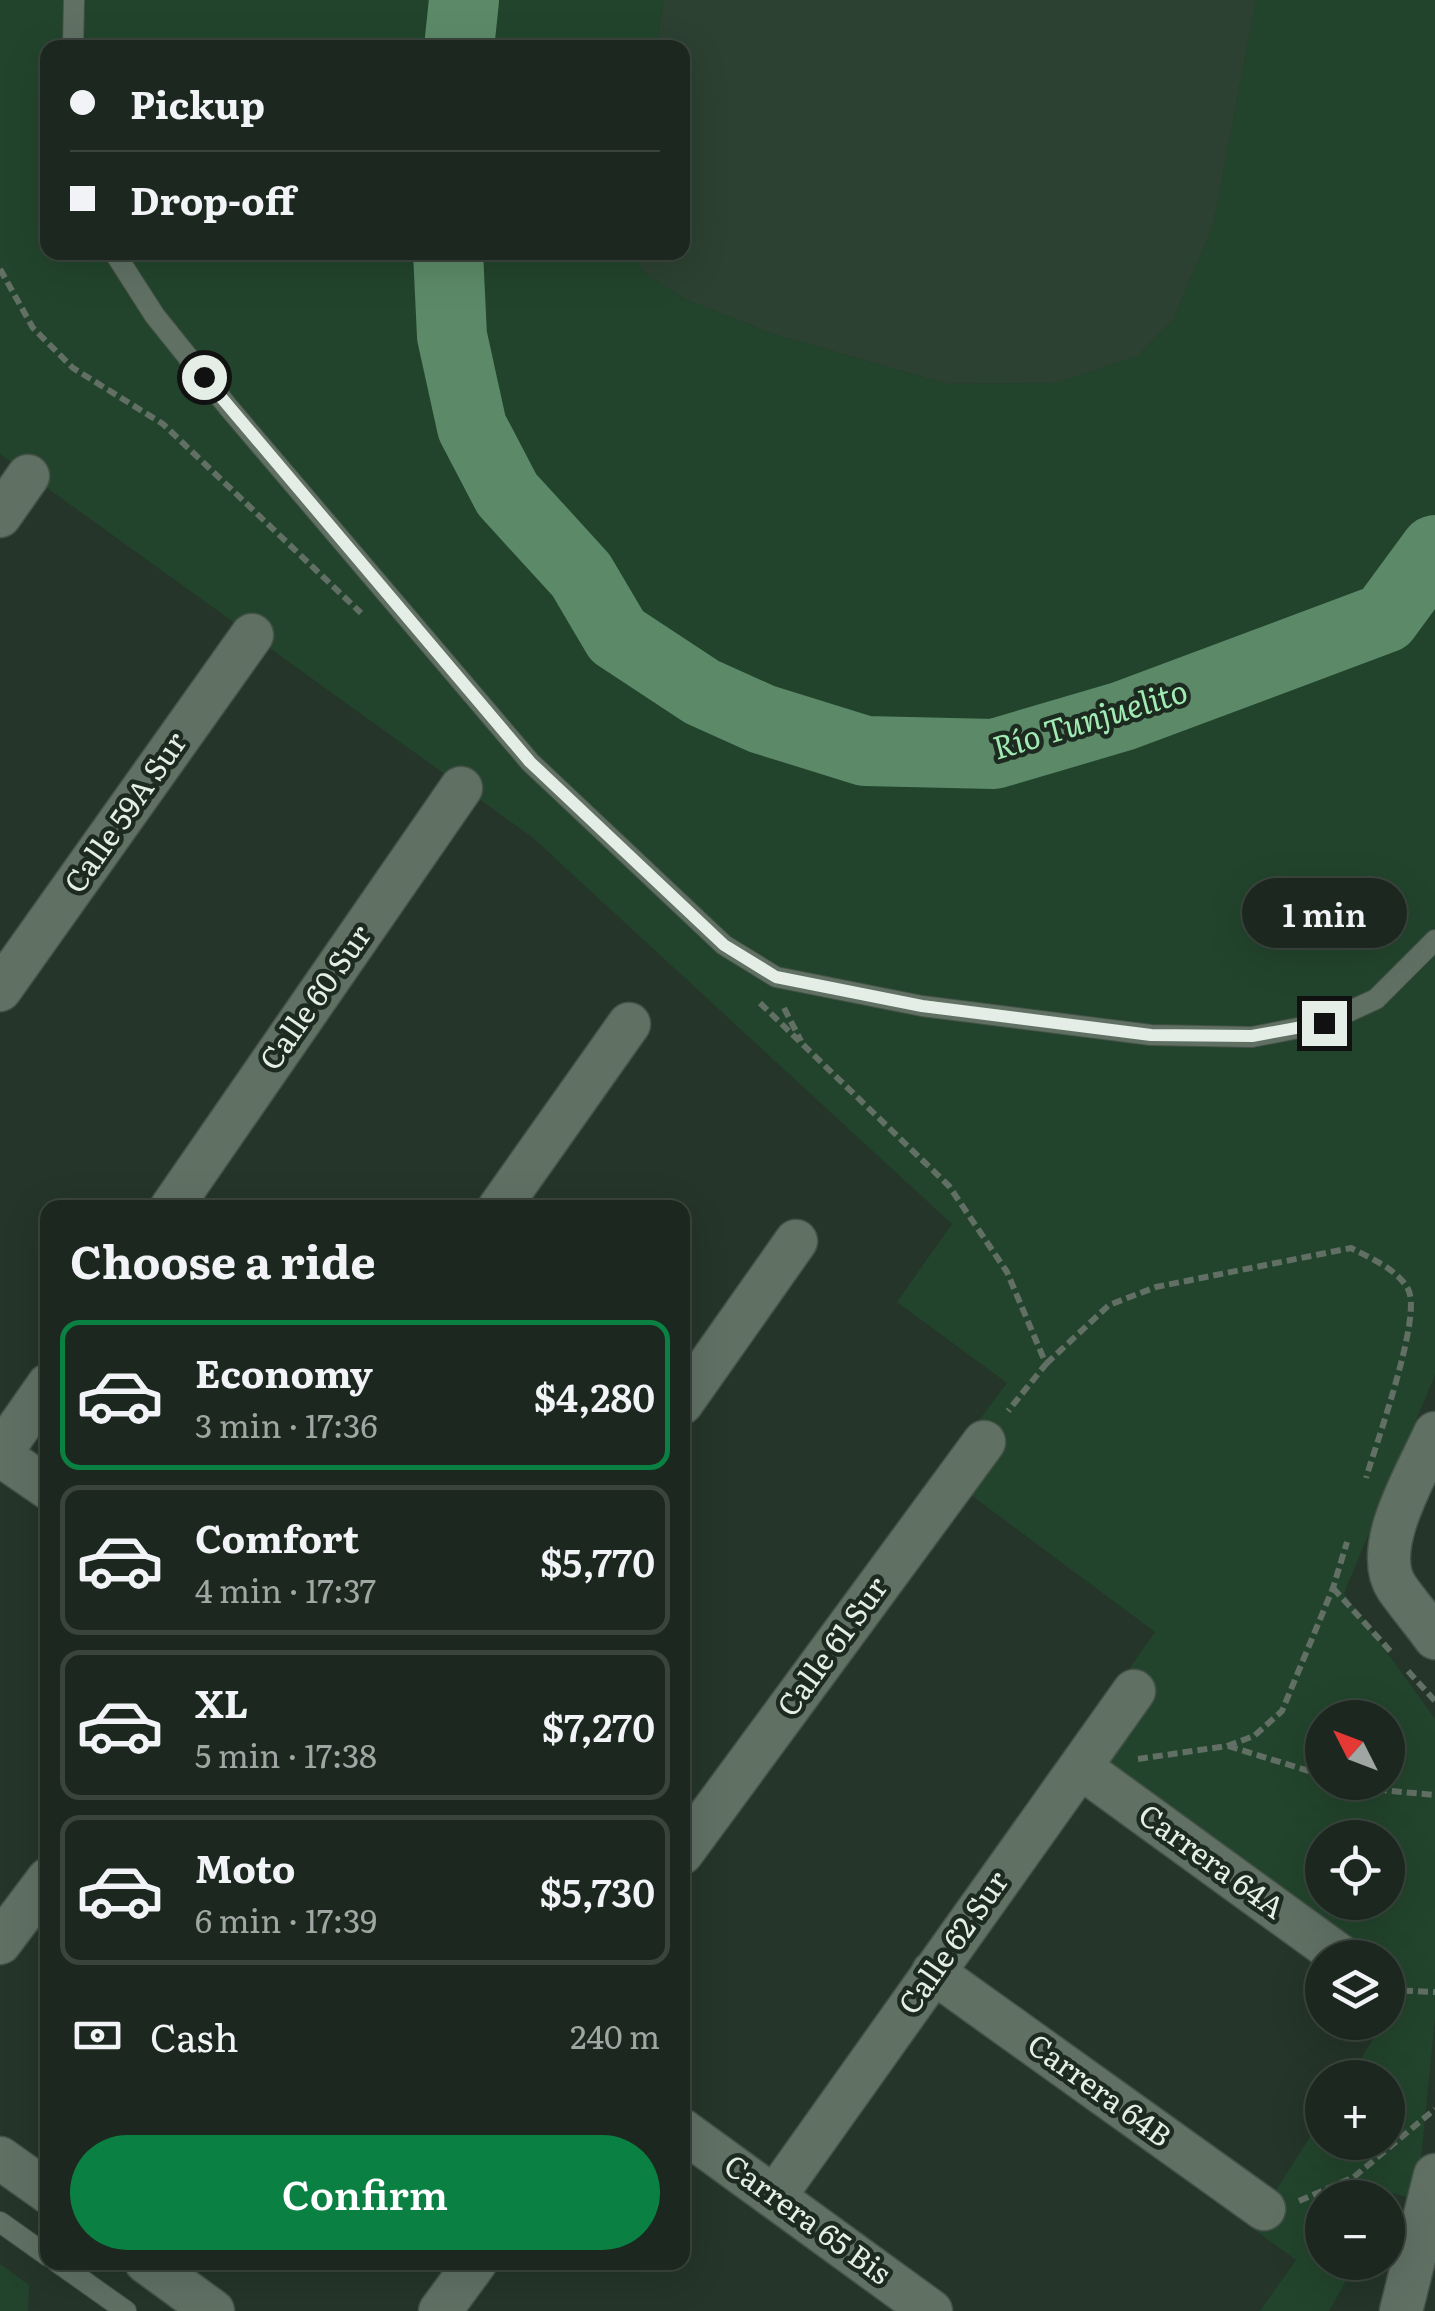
<!DOCTYPE html>
<meta charset="utf-8">
<style>
:root{--surface:#1c281f;--page:#29342c;--text:#f1f3f6;--muted:#a0a6a4;--line:#3a443d;--accent:#0b8043}
body{margin:0;font-family:Literata,serif;background:var(--page);color:var(--text);height:100vh;display:flex;flex-direction:column;font-size:38px;white-space:nowrap}
*{box-sizing:border-box;margin:0}
p{font-size:32px;color:var(--muted)}
.icon{flex:none;width:55px;height:55px;fill:none;stroke:currentColor;stroke-width:2;stroke-linecap:round;stroke-linejoin:round}
.map{position:relative;flex:1;overflow:hidden}
.side{position:absolute;left:40px;top:1200px;width:650px;height:1070px;display:flex;flex-direction:column;background:var(--surface);border-radius:20px;box-shadow:0 10px 40px #0002,0 0 0 2px var(--line)}
.side>*{flex:none}
.banner{position:absolute;left:40px;top:40px;width:650px;height:220px;border-radius:20px;box-shadow:0 10px 40px #0002,0 0 0 2px var(--line);display:grid;align-content:center;height:220px;padding:0 30px;background:var(--surface)}
.needle{width:65px;rotate:312deg}
.buttons{position:absolute;left:1305px;top:1700px;display:grid;gap:20px}
.buttons a{display:grid;place-items:center;width:100px;height:100px;border-radius:50%;background:var(--surface);box-shadow:0 10px 40px #0002,0 0 0 2px var(--line);font-size:50px}
.end{position:absolute;width:45px;height:45px;margin:-22px;border:12px solid #e4ede6;background:#111;box-shadow:0 0 0 5px #111}
.from{border-radius:50%}
.bubble{position:absolute;height:70px;border-radius:35px;background:var(--surface);box-shadow:0 10px 40px #0002,0 0 0 2px var(--line);font-size:32px;font-weight:600;line-height:70px;text-align:center}
.banner b{display:flex;align-items:center;gap:35px;height:95px;font-size:38px}
.banner b+b{border-top:2px solid var(--line)}
.banner i{width:25px;height:25px;background:var(--text)}
ul{padding:0;list-style:none}
li{display:flex;align-items:center;gap:30px;height:150px;margin:0 20px 15px;padding:0 10px;border:5px solid var(--line);border-radius:20px}
li div{flex:1}
li b{display:block;font-size:38px}
li em{font-style:normal;font-weight:600}
li.active{border-color:var(--accent)}
li>.icon{width:90px;height:90px;stroke-width:1.5}
h2{padding:0 30px;font-size:45px;line-height:120px}
.pay{display:flex;align-items:center;gap:25px;height:110px;padding:0 30px;font-size:38px}
.pay p{margin-inline-start:auto}
.primary-button{display:flex;gap:20px;margin-top:auto;padding:20px 30px}
.primary-button a{flex:1;height:115px;border-radius:60px;background:var(--accent);color:#fff;font-size:40px;font-weight:600;line-height:115px;text-align:center}
.map>svg:first-child{display:block}
.built{fill:#2c4131}
.green{fill:#22442c;fill-rule:evenodd}
.lines{fill:none;stroke-linecap:round;stroke-linejoin:round}
.river{stroke:#5c8a68;stroke-width:70}
.lane-casing{stroke:#465249;stroke-width:22}
.street-casing{stroke:#465249;stroke-width:45}
.path{stroke:#616f64;stroke-width:6;stroke-dasharray:10 5;stroke-linecap:butt}
.lane{stroke:#607164;stroke-width:20}
.street{stroke:#607164;stroke-width:42}
.route{stroke:#e4ede6;stroke-width:12}
.labels{text-anchor:middle;stroke-width:9;stroke-linejoin:round;paint-order:stroke}
.street-label{font-size:30px;fill:#e4ede6;stroke:#1c2a1f}
.water-label{font-size:32px;font-style:italic;fill:#a2eab4;stroke:#1c2a1f}
</style>
<div class="map">
<svg width="1435" height="2311" viewBox="0 0 1435 2311">
<rect width="100%" height="100%" fill="#253529"/>
<path class="built" d="M 664,0 L 1256,0 L 1213,227 L 1173,320 L 1138,356 L 1057,383 L 947,384 L 770,333 L 685,299 L 645,274 L 632,253 L 682,252 L 682,48 L 656,47 Z"/>
<path class="green" d="M 0,0 L 664,0 L 656,47 L 48,48 L 48,252 L 632,253 L 645,274 L 685,299 L 770,333 L 947,384 L 1057,383 L 1138,356 L 1173,320 L 1213,227 L 1256,0 L 1435,0 L 1435,1375 L 1344,1593 L 1435,1719 L 1435,2018 L 1417,2199 L 1378,2190 L 1375,2197 L 1322,2198 L 1322,2262 L 1356,2263 L 1329,2311 L 1260,2311 L 1296,2260 L 1252,2228 L 1322,2118 L 1322,2142 L 1388,2142 L 1388,2078 L 1349,2077 L 1405,1989 L 1388,1976 L 1388,1958 L 1361,1957 L 1072,1751 L 1155,1632 L 940,1472 L 1007,1383 L 897,1302 L 952,1224 L 532,837 L 0,454 ZM 1322,1718 L 1388,1718 L 1388,1782 L 1322,1782 ZM 1322,1838 L 1388,1838 L 1388,1902 L 1322,1902 Z
M 0,2264 L 29,2285 L 28,2311 L 0,2311 Z"/>
<g class="lines">
<path class="river" d="M 459,48 L 464,0
M 448,252 L 452,336 L 472,427 L 507,494 L 581,575 L 617,636 L 702,692 L 762,719 L 865,751 L 994,754 L 1123,716 L 1385,618 L 1435,550"/>
<defs>
<path id="lane" d="M 73,48 L 74,0
M 114,252 L 155,316 L 229,408 L 530,762 L 724,945 L 776,977 L 922,1006 L 1151,1035 L 1252,1037 L 1324,1023 L 1376,999 L 1435,940
M 0,2222 L 48,2256
M 57,2262 L 126,2311"/>
<path id="street" d="M 0,516 L 28,476
M 0,990 L 252,635
M 171,1208 L 461,788
M 499,1208 L 629,1024
M 682,1403 L 796,1241
M 1435,1433 C 1418,1472 1370,1548 1397,1588 C 1409,1605 1423,1621 1435,1638
M 0,1454 L 48,1385
M 0,1455 L 48,1488
M 1080,1767 L 1343,1958
M 682,1853 L 984,1442
M 0,1943 L 48,1879
M 933,1972 L 1264,2209
M 682,2130 L 931,2311
M 0,2158 L 48,2192
M 775,2196 L 1134,1691
M 146,2262 L 213,2311
M 440,2311 L 476,2262
M 1401,2311 L 1435,2175"/>
</defs>
<use href="#lane" class="lane-casing"/>
<use href="#street" class="street-casing"/>
<path class="path" d="M 0,269 L 33,328 L 73,368 L 163,424 L 361,613
M 760,1003 L 949,1186 L 1007,1272 L 1046,1364 L 1008,1411
M 784,1008 L 801,1041
M 1046,1364 L 1109,1305 L 1156,1287 L 1351,1248 C 1370,1258 1397,1269 1408,1289 C 1423,1315 1376,1444 1366,1478
M 1333,1588 L 1393,1654
M 1408,1671 L 1435,1701
M 1228,1746 L 1322,1775
M 1138,1759 L 1227,1746 L 1254,1736 L 1282,1711 L 1333,1588 L 1347,1542
M 1348,1782 L 1370,1789 L 1435,1795
M 1388,1990 L 1435,1992
M 1299,2201 L 1354,2177 L 1435,2109"/>
<use href="#lane" class="lane"/>
<use href="#street" class="street"/>
</g>
<g class="lines">
<path class="route" d="M 204,377 L 530,762 L 724,945 L 776,977 L 922,1006 L 1151,1035 L 1252,1036 L 1324,1023"/>
</g>
<g class="labels">
<g class="street-label">
<text transform="translate(126 813) rotate(-55)" y="10">Calle 59A Sur</text>
<text transform="translate(316 998) rotate(-55)" y="10">Calle 60 Sur</text>
<text transform="translate(833 1647) rotate(-54)" y="10">Calle 61 Sur</text>
<text transform="translate(1211 1862) rotate(36)" y="10">Carrera 64A</text>
<text transform="translate(954 1943) rotate(-55)" y="10">Calle 62 Sur</text>
<text transform="translate(1099 2091) rotate(36)" y="10">Carrera 64B</text>
<text transform="translate(807 2220) rotate(36)" y="10">Carrera 65 Bis</text>
</g>
<g class="water-label">
<text transform="translate(1090 720) rotate(-17)" y="11">Río Tunjuelito</text>
</g>
</g>
</svg>
<div class="buttons">
<a><svg class="needle" viewBox="-14 -14 28 28"><path d="M0-13l5 13h-10z" fill="#e53935"/><path d="M0 13l5-13h-10z" fill="#a0a6a4"/></svg></a>
<a><svg class="icon" aria-label="locate" viewBox="0 0 24 24"><circle cx="12" cy="12" r="6"/><path d="M12 2v4M12 18v4M2 12h4M18 12h4"/></svg></a>
<a><svg class="icon" aria-label="layers" viewBox="0 0 24 24"><path d="M12 4l9 5-9 5-9-5zM3 14l9 5 9-5"/></svg></a>
<a>+</a>
<a>−</a>
</div>
<i class="end from" style="left:204px;top:377px"></i>
<i class="end" style="left:1324px;top:1023px"></i>
<div class="bubble" style="left:1242px;top:878px;width:165px">1 min</div>
<div class="banner">
<b><i class="from"></i>Pickup</b>
<b><i></i>Drop-off</b>
</div>
<section class="side">
<h2>Choose a ride</h2>
<ul>
<li class="active"><svg class="icon" aria-label="car" viewBox="0 0 24 24"><path d="M5 17H2v-5l4-1 3-4h7l3 4 3 1v5h-3M9 17h6M6 11h13"/><circle cx="7" cy="17" r="2"/><circle cx="17" cy="17" r="2"/></svg><div><b>Economy</b><p>3 min · 17:36</p></div><em>$4,280</em></li>
<li><svg class="icon" aria-label="car" viewBox="0 0 24 24"><path d="M5 17H2v-5l4-1 3-4h7l3 4 3 1v5h-3M9 17h6M6 11h13"/><circle cx="7" cy="17" r="2"/><circle cx="17" cy="17" r="2"/></svg><div><b>Comfort</b><p>4 min · 17:37</p></div><em>$5,770</em></li>
<li><svg class="icon" aria-label="car" viewBox="0 0 24 24"><path d="M5 17H2v-5l4-1 3-4h7l3 4 3 1v5h-3M9 17h6M6 11h13"/><circle cx="7" cy="17" r="2"/><circle cx="17" cy="17" r="2"/></svg><div><b>XL</b><p>5 min · 17:38</p></div><em>$7,270</em></li>
<li><svg class="icon" aria-label="car" viewBox="0 0 24 24"><path d="M5 17H2v-5l4-1 3-4h7l3 4 3 1v5h-3M9 17h6M6 11h13"/><circle cx="7" cy="17" r="2"/><circle cx="17" cy="17" r="2"/></svg><div><b>Moto</b><p>6 min · 17:39</p></div><em>$5,730</em></li>
</ul>
<div class="pay"><svg class="icon" aria-label="cash" viewBox="0 0 24 24"><path d="M3 7h18v10H3z"/><circle cx="12" cy="12" r="2"/></svg>Cash<p>240 m</p></div>
<div class="primary-button"><a>Confirm</a></div>
</section>
</div>
